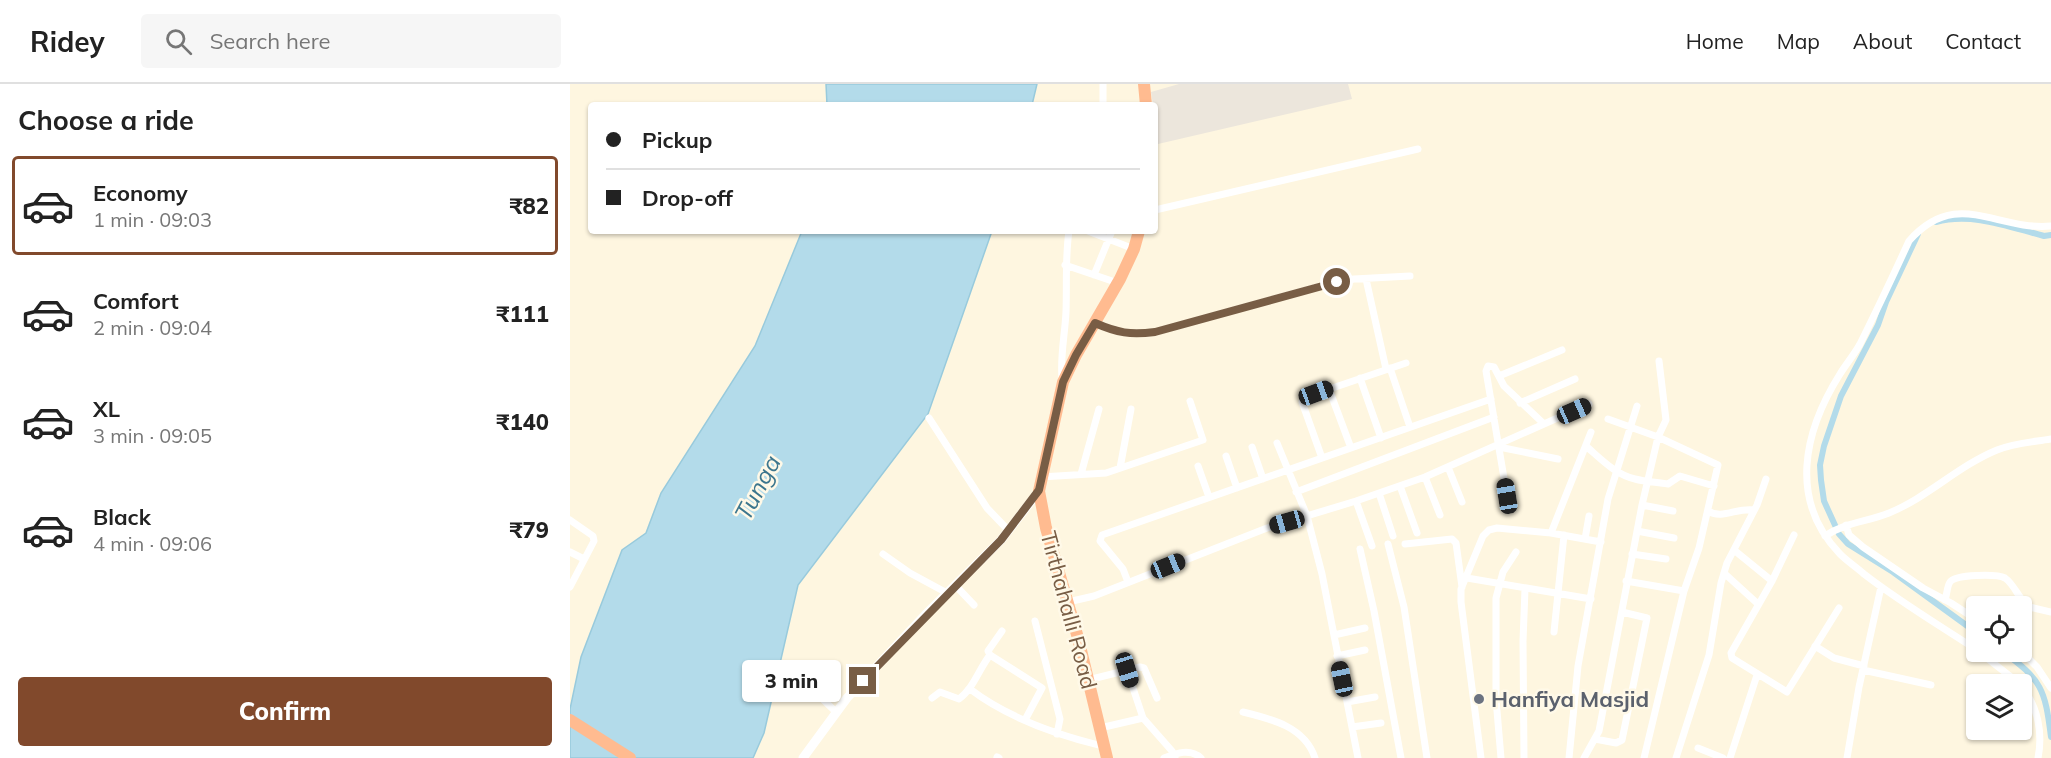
<!DOCTYPE html>
<meta charset="utf-8">
<style>
:root{--surface:#fff;--page:#f6f6f6;--text:#222;--muted:#767676;--line:#e0e0e0;--accent:#81492c}
body{margin:0;font-family:Mulish,sans-serif;background:var(--page);color:var(--text);height:100vh;display:flex;flex-direction:column;font-size:22px;white-space:nowrap}
*{box-sizing:border-box;margin:0}
p{font-size:20px;color:var(--muted)}
.icon{flex:none;width:33px;height:33px;fill:none;stroke:currentColor;stroke-width:2;stroke-linecap:round;stroke-linejoin:round}
.map{position:relative;flex:1;overflow:hidden}
.panel{display:flex;flex-direction:column;background:var(--surface);width:570px}
.panel>*{flex:none}
.guide{position:absolute;left:18px;top:18px;width:570px;height:132px;border-radius:6px;box-shadow:0 2px 4px #0004;display:grid;align-content:center;height:132px;padding:0 18px;background:var(--surface)}
.controls{position:absolute;left:1396px;top:512px;display:grid;gap:12px}
.controls a{display:grid;place-items:center;width:66px;height:66px;border-radius:6px;background:var(--surface);box-shadow:0 2px 4px #0004;font-size:30px}
.end{position:absolute;width:27px;height:27px;margin:-14px;border:8px solid #785d45;background:#fff;box-shadow:0 0 0 3px #fff}
.from{border-radius:50%}
.bubble{position:absolute;height:42px;border-radius:6px;background:var(--surface);box-shadow:0 2px 4px #0004;font-size:20px;font-weight:800;line-height:42px;text-align:center}
.car{position:absolute;width:18px;height:36px;margin:-18px -9px;border-radius:8px;box-shadow:0 0 4px 2px #0007;background:linear-gradient(#222 24%,#8ab4d8 0 40%,#222 0 76%,#8ab4d8 0 86%,#222 0)}
.guide b{display:flex;align-items:center;gap:21px;height:57px;font-size:22px}
.guide b+b{border-top:2px solid var(--line)}
.guide i{width:15px;height:15px;background:var(--text)}
ul{padding:0;list-style:none}
li{display:flex;align-items:center;gap:18px;height:99px;margin:0 12px 9px;padding:0 6px;border:3px solid transparent;border-radius:6px}
li div{flex:1}
li b{display:block;font-size:22px}
li em{font-style:normal;font-weight:800}
li.current{border-color:var(--accent)}
li>.icon{width:54px;height:54px;stroke-width:1.5}
h2{padding:0 18px;font-size:27px;line-height:72px}
.primary-button{display:flex;gap:12px;margin-top:auto;padding:12px 18px}
.primary-button a{flex:1;height:69px;border-radius:6px;background:var(--accent);color:#fff;font-size:24px;font-weight:800;line-height:69px;text-align:center}
header{display:flex;align-items:center;gap:36px;box-sizing:border-box;height:84px;padding:0 30px;background:var(--surface);border-bottom:2px solid var(--line)}
header strong{font-size:28px}
nav{display:flex;gap:33px;margin-inline-start:auto;font-size:21px}
.search{width:420px;height:54px;background:var(--page);display:flex;align-items:center;gap:15px;box-sizing:border-box;padding:0 21px;border-radius:6px;color:var(--muted);font-size:22px}
main{display:flex;flex:1;min-height:0}
.map>svg:first-child{display:block}
.industrial{fill:#ece6dc}
.water{fill:#b3dbea;stroke:#98cadc;stroke-width:1.5}
.lines{fill:none;stroke-linecap:round;stroke-linejoin:round}
.canal{stroke:#b3dbea;stroke-width:6}
.street{stroke:#fff;stroke-width:7}
.secondary{stroke:#fff;stroke-width:9}
.highway{stroke:#ffbb90;stroke-width:12}
.route{stroke:#785d45;stroke-width:8}
.worship-dot{fill:#6b7280;stroke:#fff9e8;stroke-width:2}
.labels{text-anchor:middle;stroke-width:5;stroke-linejoin:round;paint-order:stroke}
.street-label{font-size:22px;fill:#785d45;stroke:#fff9e8}
.worship-label{font-size:22px;font-weight:bold;fill:#5b616d;stroke:#fff9e8;text-anchor:start}
.water-label{font-size:24px;font-style:italic;fill:#3c768e;stroke:#fff9e8}
</style>
<header>
<strong>Ridey</strong>
<div class="search"><svg class="icon" aria-label="search" viewBox="0 0 24 24"><circle cx="10" cy="10" r="6"/><path d="M15 15l6 6"/></svg>Search here</div>
<nav><a>Home</a><a>Map</a><a>About</a><a>Contact</a></nav>
</header>
<main>
<section class="panel">
<h2>Choose a ride</h2>
<ul>
<li class="current"><svg class="icon" aria-label="car" viewBox="0 0 24 24"><path d="M5 17H2v-5l4-1 3-4h7l3 4 3 1v5h-3M9 17h6M6 11h13"/><circle cx="7" cy="17" r="2"/><circle cx="17" cy="17" r="2"/></svg><div><b>Economy</b><p>1 min · 09:03</p></div><em>₹82</em></li>
<li><svg class="icon" aria-label="car" viewBox="0 0 24 24"><path d="M5 17H2v-5l4-1 3-4h7l3 4 3 1v5h-3M9 17h6M6 11h13"/><circle cx="7" cy="17" r="2"/><circle cx="17" cy="17" r="2"/></svg><div><b>Comfort</b><p>2 min · 09:04</p></div><em>₹111</em></li>
<li><svg class="icon" aria-label="car" viewBox="0 0 24 24"><path d="M5 17H2v-5l4-1 3-4h7l3 4 3 1v5h-3M9 17h6M6 11h13"/><circle cx="7" cy="17" r="2"/><circle cx="17" cy="17" r="2"/></svg><div><b>XL</b><p>3 min · 09:05</p></div><em>₹140</em></li>
<li><svg class="icon" aria-label="car" viewBox="0 0 24 24"><path d="M5 17H2v-5l4-1 3-4h7l3 4 3 1v5h-3M9 17h6M6 11h13"/><circle cx="7" cy="17" r="2"/><circle cx="17" cy="17" r="2"/></svg><div><b>Black</b><p>4 min · 09:06</p></div><em>₹79</em></li>
</ul>
<div class="primary-button"><a>Confirm</a></div>
</section>
<div class="map">
<svg width="1481" height="674" viewBox="0 0 1481 674">
<rect width="100%" height="100%" fill="#fef6e0"/>
<path class="industrial" d="M 609,0 L 778,0 L 782,15 L 588,60 L 585,21 L 583,21 L 581,8 Z"/>
<path class="water" d="M 256,0 L 467,0 L 462,21 L 257,21 Z
M 232,147 L 422,147 L 358,330 L 228,501 L 194,649 L 183,674 L 0,674 L 0,625 L 11,573 L 52,466 L 76,449 L 91,409 L 185,262 Z"/>
<g class="lines">
<path class="canal" d="M 1366,138 C 1402,128 1439,143 1474,152 L 1481,151
M 1348,150 L 1316,218 L 1308,241 L 1271,312 L 1254,362 L 1250,381 L 1251,396 L 1254,417 L 1269,450 L 1278,460 L 1323,488 L 1407,549
M 1432,567 C 1472,596 1475,605 1481,653"/>
<path class="street" d="M 533,21 L 533,0
M 585,126 L 848,65
M 518,147 L 564,165
M 495,181 L 548,199
M 524,191 L 542,147
M 796,195 L 816,285
M 525,239 C 548,249 560,251 585,248 L 751,202 L 784,195 L 840,192
M 820,284 L 840,343
M 929,292 L 992,266
M 492,294 C 490,272 495,250 496,228 C 497,200 495,174 499,147
M 790,294 L 811,354
M 759,305 L 781,364
M 950,319 L 1005,295
M 359,334 L 417,424 L 439,447
M 1038,335 L 1088,353 L 1148,381 L 1129,464 L 1114,507 L 1074,674
M 707,359 L 737,432 L 752,490 L 788,674
M 682,363 L 693,395
M 929,363 L 988,375
M 1017,363 C 1031,375 1046,391 1065,395 C 1076,398 1087,398 1098,400 L 1110,392 L 1144,402
M 656,372 L 667,404
M 752,374 L 732,318 L 733,314 L 836,279
M 628,382 L 639,413
M 878,383 L 892,418
M 550,384 L 561,325
M 511,390 L 529,325
M 471,393 L 536,389 L 633,356 L 620,317
M 855,393 L 870,431
M 830,402 L 847,449
M 726,408 L 924,333
M 809,409 L 823,452
M 937,412 L 916,287 L 918,282 L 924,283 L 934,302 L 974,340
M 786,417 L 802,462
M 1072,421 L 1103,427
M 1138,427 C 1152,436 1168,423 1184,426
M 0,436 L 23,452 L 24,457 L 0,503
M 1276,441 L 1279,451 L 1293,463 L 1353,504 L 1381,519 L 1407,536
M 1067,447 L 1104,454
M 981,449 L 1021,348
M 1224,451 L 1202,497 L 1161,569 L 1162,574 L 1217,608 L 1269,524
M 1255,452 C 1276,438 1297,438 1319,429 C 1358,413 1388,382 1427,366 C 1444,359 1463,358 1481,355
M 1015,455 L 1019,432
M 818,460 L 834,523 L 857,674
M 835,460 L 882,455 L 886,459 L 892,503
M 790,465 L 804,527 L 831,674
M 1164,466 L 1202,497
M 0,468 L 14,475
M 313,470 L 340,489 L 377,509
M 1062,470 L 1096,475
M 1154,489 L 1188,520
M 897,494 L 1021,515
M 1056,497 L 1114,507
M 558,498 L 553,485 L 530,457 L 532,451 L 921,315
M 385,501 L 404,521
M 1375,516 C 1377,511 1377,502 1380,498 C 1386,490 1427,490 1435,494 C 1445,501 1449,516 1459,523 L 1481,528
M 498,518 L 524,512 L 697,444 L 786,417 L 855,393 L 1019,320
M 465,537 L 490,635 L 487,650
M 984,548 L 994,451
M 764,551 L 795,544
M 1245,562 L 1264,574 L 1294,582
M 1407,566 C 1369,541 1330,518 1294,490 C 1286,483 1277,477 1270,470 C 1218,416 1234,347 1270,290 C 1276,280 1284,271 1290,260 C 1307,226 1323,192 1339,157 C 1387,103 1425,147 1481,142
M 1408,567 L 1450,600
M 1451,567 L 1467,583 L 1481,604
M 420,571 L 472,604 L 455,636
M 767,572 L 795,566
M 557,586 L 573,634 L 602,667 L 605,674
M 1293,586 L 1361,601
M 518,596 L 570,583 L 574,584 L 587,614
M 1452,603 C 1468,623 1473,649 1468,674
M 241,604 L 266,628
M 400,605 C 438,634 487,651 533,662
M 362,614 L 370,608 L 389,615 C 403,605 409,585 420,571 L 418,567 L 432,547
M 777,618 L 805,613
M 673,628 C 702,635 735,643 745,674
M 782,643 L 811,639
M 530,644 L 573,634
M 1025,655 L 1046,659 L 1052,656 L 1077,534 L 1052,528
M 1128,664 L 1153,674
M 427,673 L 429,674
M 594,674 C 607,669 620,664 631,674
M 911,674 L 891,518 L 891,505 L 913,452 L 919,446 L 927,444 L 981,449 L 1031,458
M 931,674 L 926,615 L 926,514 L 933,488 L 946,468
M 954,674 L 953,557 L 955,505
M 999,674 L 1008,582 L 1038,415 L 1067,322
M 1014,674 L 1029,647 L 1072,421 L 1088,353 L 1096,336 L 1089,277
M 1106,674 L 1139,571 L 1151,499 L 1157,479 L 1187,421 L 1196,395
M 1160,674 L 1187,591
M 1277,674 L 1289,603 L 1311,503"/>
<path class="secondary" d="M 233,674 L 277,614 L 355,531 L 431,456 L 469,407"/>
<path class="highway" d="M 574,0 L 576,21
M 0,636 L 60,674
M 537,674 L 508,554 L 476,444 L 469,407 L 493,298 L 506,271 L 550,195 L 564,165 L 569,147"/>
</g>
<g class="lines">
<path class="route" d="M 293,597 L 431,456 L 469,406 L 493,298 L 506,271 L 525,239 C 548,249 560,251 585,248 L 767,198"/>
</g>
<circle class="worship-dot" cx="909" cy="615" r="6"/>
<g class="labels">
<g class="street-label">
<text transform="translate(499 526) rotate(75)" y="8">Tirthahalli Road</text>
</g>
<g class="worship-label">
<text x="921" y="623">Hanfiya Masjid</text>
</g>
<g class="water-label">
<text transform="translate(188 404) rotate(-62)" y="8">Tunga</text>
</g>
</g>
</svg>
<div class="controls">
<a><svg class="icon" aria-label="locate" viewBox="0 0 24 24"><circle cx="12" cy="12" r="6"/><path d="M12 2v4M12 18v4M2 12h4M18 12h4"/></svg></a>
<a><svg class="icon" aria-label="layers" viewBox="0 0 24 24"><path d="M12 4l9 5-9 5-9-5zM3 14l9 5 9-5"/></svg></a>
</div>
<i class="end from" style="left:767px;top:198px"></i>
<i class="end" style="left:293px;top:597px"></i>
<div class="bubble" style="left:172px;top:576px;width:99px">3 min</div>
<i class="car" style="left:746px;top:309px;rotate:70deg"></i>
<i class="car" style="left:1004px;top:327px;rotate:66deg"></i>
<i class="car" style="left:937px;top:412px;rotate:351deg"></i>
<i class="car" style="left:717px;top:438px;rotate:254deg"></i>
<i class="car" style="left:598px;top:482px;rotate:68deg"></i>
<i class="car" style="left:557px;top:586px;rotate:163deg"></i>
<i class="car" style="left:772px;top:595px;rotate:348deg"></i>
<div class="guide">
<b><i class="from"></i>Pickup</b>
<b><i></i>Drop-off</b>
</div>
</div>
</main>
